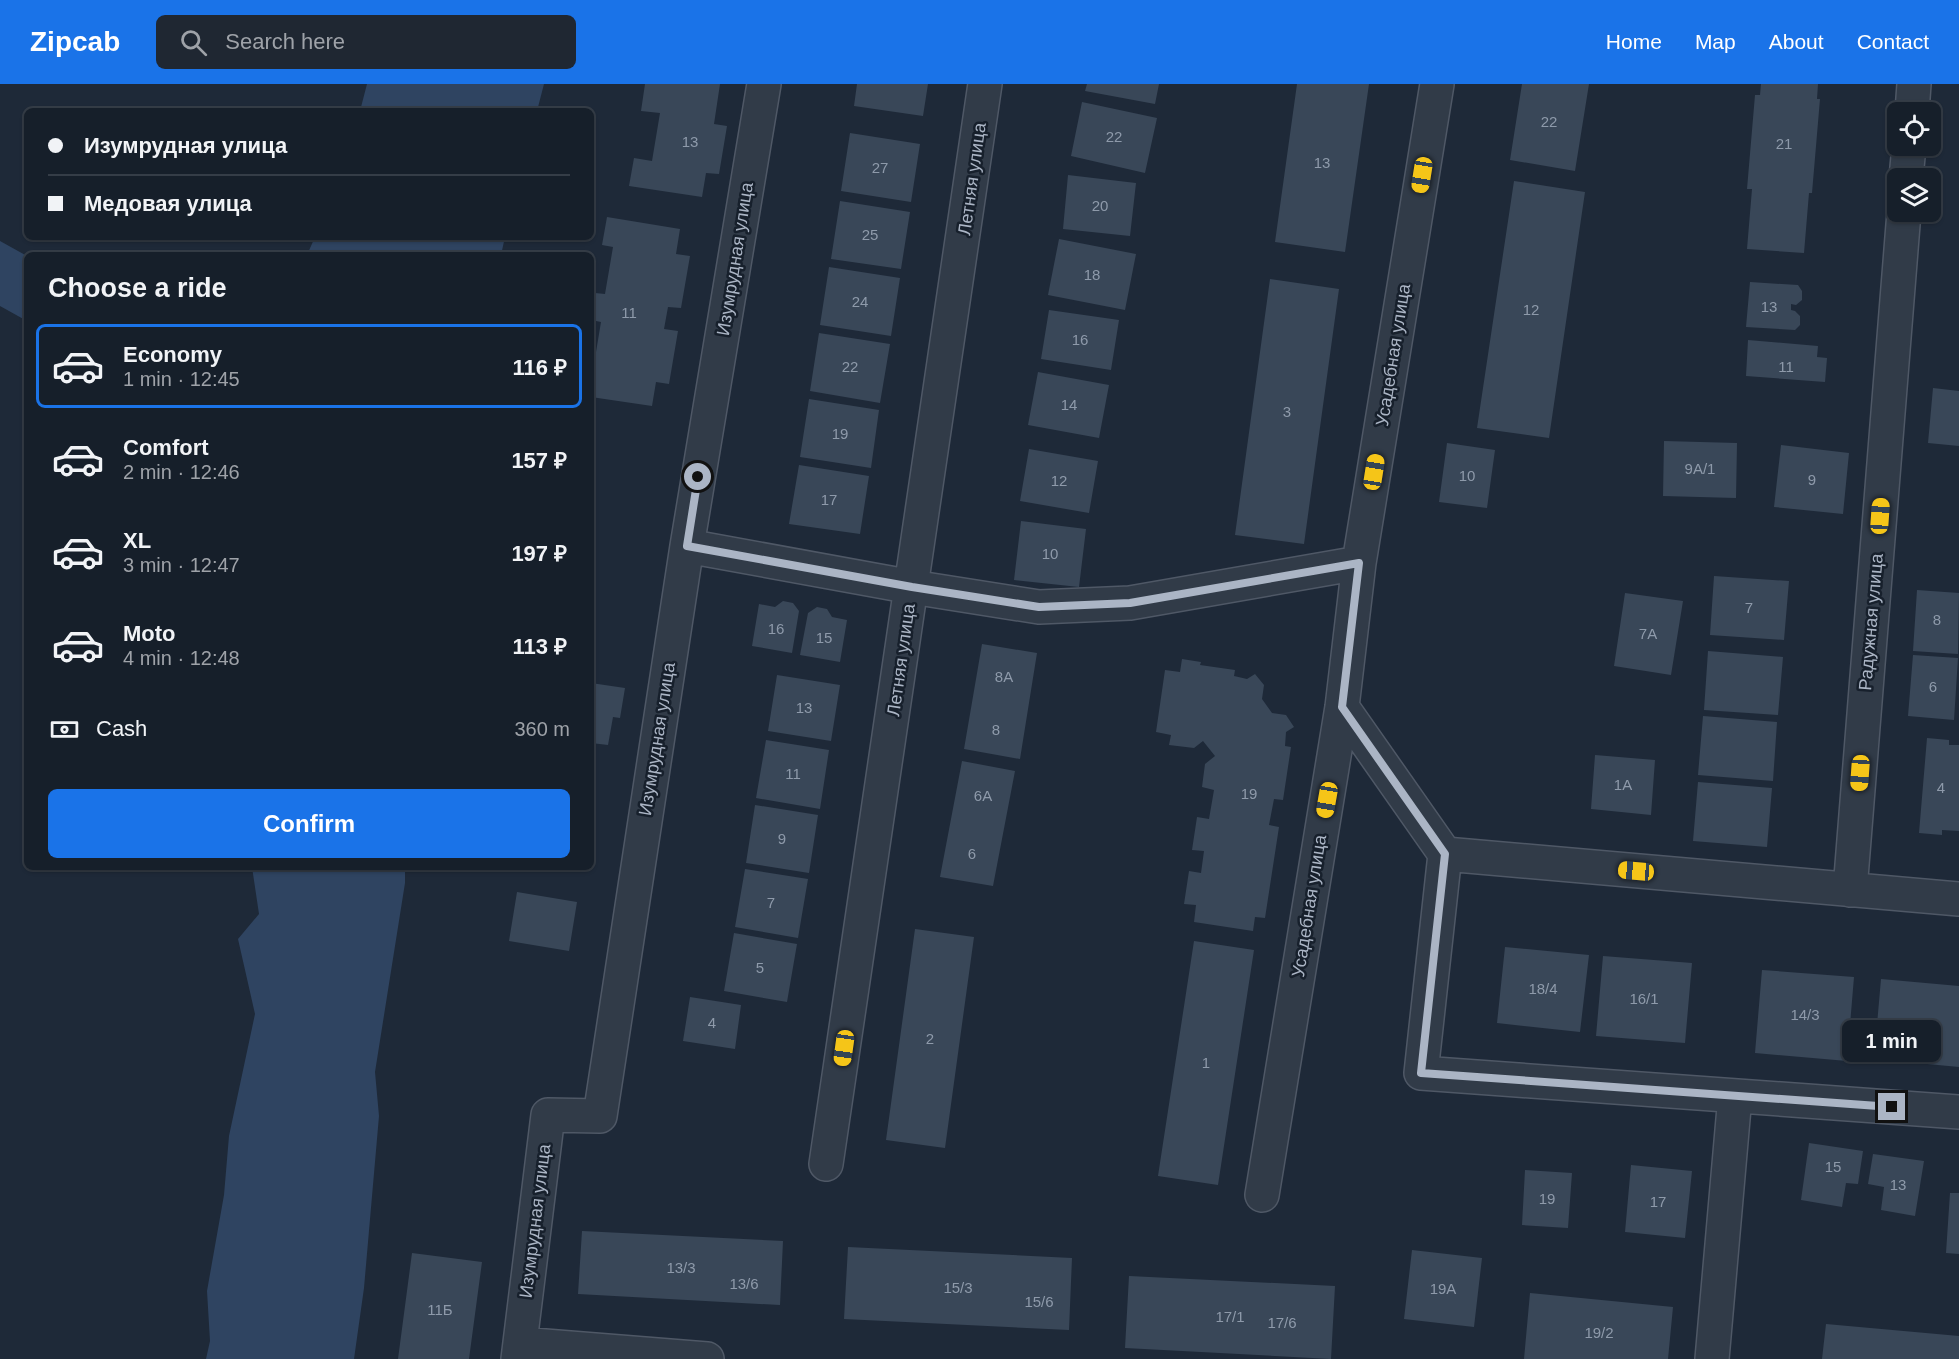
<!DOCTYPE html>
<meta charset="utf-8">
<style>
:root{--surface:#161f2a;--page:#1f2732;--text:#f1f3f6;--muted:#9ea2a8;--line:#353d47;--accent:#1a73e8}
body{margin:0;font-family:Arial,sans-serif;background:var(--page);color:var(--text);height:100vh;display:flex;flex-direction:column;font-size:22px;white-space:nowrap}
*{box-sizing:border-box;margin:0}
p{font-size:20px;color:var(--muted)}
.icon{flex:none;width:33px;height:33px;fill:none;stroke:currentColor;stroke-width:2;stroke-linecap:round;stroke-linejoin:round}
.map{position:relative;flex:1;overflow:hidden}
.panel{position:absolute;left:24px;top:168px;width:570px;height:618px;display:flex;flex-direction:column;background:var(--surface);border-radius:9px;box-shadow:0 2px 4px #0004,0 0 0 2px var(--line)}
.panel>*{flex:none}
.guide{position:absolute;left:24px;top:24px;width:570px;height:132px;border-radius:9px;box-shadow:0 2px 4px #0004,0 0 0 2px var(--line);display:grid;align-content:center;height:132px;padding:0 24px;background:var(--surface)}
.tools{position:absolute;left:1887px;top:18px;display:grid;gap:12px}
.tools a{display:grid;place-items:center;width:54px;height:54px;border-radius:9px;background:var(--surface);box-shadow:0 2px 4px #0004,0 0 0 2px var(--line);font-size:30px}
.end{position:absolute;width:27px;height:27px;margin:-14px;border:8px solid #abb5c5;background:#111;box-shadow:0 0 0 3px #111}
.from{border-radius:50%}
.bubble{position:absolute;height:42px;border-radius:9px;background:var(--surface);box-shadow:0 2px 4px #0004,0 0 0 2px var(--line);font-size:20px;font-weight:800;line-height:42px;text-align:center}
.car{position:absolute;width:18px;height:36px;margin:-18px -9px;border-radius:8px;box-shadow:0 0 4px 2px #0007;background:linear-gradient(#f5c518 24%,#345 0 40%,#f5c518 0 76%,#345 0 86%,#f5c518 0)}
.guide b{display:flex;align-items:center;gap:21px;height:57px;font-size:22px}
.guide b+b{border-top:2px solid var(--line)}
.guide i{width:15px;height:15px;background:var(--text)}
ul{padding:0;list-style:none}
li{display:flex;align-items:center;gap:18px;height:84px;margin:0 12px 9px;padding:0 12px;border:3px solid transparent;border-radius:9px}
li div{flex:1}
li b{display:block;font-size:22px}
li em{font-style:normal;font-weight:800}
li.selected{border-color:var(--accent)}
li>.icon{width:54px;height:54px;stroke-width:1.5}
h2{padding:0 24px;font-size:27px;line-height:72px}
.pay{display:flex;align-items:center;gap:15px;height:66px;padding:0 24px;font-size:22px}
.pay p{margin-inline-start:auto}
.action{display:flex;gap:12px;margin-top:auto;padding:12px 24px}
.action a{flex:1;height:69px;border-radius:9px;background:var(--accent);color:#fff;font-size:24px;font-weight:800;line-height:69px;text-align:center}
header{display:flex;align-items:center;gap:36px;box-sizing:border-box;height:84px;padding:0 30px;background:var(--accent);color:#fff}
header strong{font-size:28px}
nav{display:flex;gap:33px;margin-inline-start:auto;font-size:21px}
.search{width:420px;height:54px;background:var(--page);display:flex;align-items:center;gap:15px;box-sizing:border-box;padding:0 21px;border-radius:9px;color:var(--muted);font-size:22px}
.map>svg:first-child{display:block}
.water{fill:#2f4461}
.building{fill:#394758}
.lines{fill:none;stroke-linecap:round;stroke-linejoin:round}
.street-casing{stroke:#4f5866;stroke-width:36}
.street{stroke:#313b48;stroke-width:33}
.route{stroke:#abb5c5;stroke-width:8}
.labels{text-anchor:middle;stroke-width:5;stroke-linejoin:round;paint-order:stroke}
.number-label{font-size:15px;fill:#8e9aaa}
.street-label{font-size:18px;fill:#abb5c5;stroke:#17202c}
</style>
<header>
<strong>Zipcab</strong>
<div class="search"><svg class="icon" aria-label="search" viewBox="0 0 24 24"><circle cx="10" cy="10" r="6"/><path d="M15 15l6 6"/></svg>Search here</div>
<nav><a>Home</a><a>Map</a><a>About</a><a>Contact</a></nav>
</header>
<div class="map">
<svg width="1959" height="1275" viewBox="0 0 1959 1275">
<rect width="100%" height="100%" fill="#1e2938"/>
<path class="water" d="M 367,0 L 544,0 L 537,27 L 360,27 Z
M 315,153 L 505,153 L 501,171 L 307,171 Z
M 0,157 L 27,172 L 27,237 L 0,222 Z
M 252,783 L 405,783 L 405,799 L 375,988 L 379,1032 L 364,1204 L 354,1275 L 206,1275 L 210,1257 L 207,1207 L 224,1111 L 229,1052 L 255,930 L 238,855 L 259,830 Z"/>
<path class="building" d="M 645,0 L 720,0 L 714,40 L 727,42 L 719,90 L 706,89 L 702,113 L 629,102 L 634,74 L 652,77 L 660,29 L 641,27 Z
M 857,0 L 928,0 L 923,32 L 854,22 Z
M 1087,0 L 1159,0 L 1155,20 L 1085,7 Z
M 1297,0 L 1369,0 L 1345,168 L 1275,158 Z
M 1522,0 L 1589,0 L 1575,87 L 1510,76 Z
M 1761,0 L 1818,0 L 1817,15 L 1820,15 L 1812,109 L 1809,109 L 1804,169 L 1747,165 L 1752,105 L 1747,105 L 1755,11 L 1760,11 Z
M 1082,18 L 1157,34 L 1145,89 L 1071,72 Z
M 850,49 L 920,60 L 911,118 L 841,107 Z
M 1068,91 L 1136,99 L 1130,152 L 1063,145 Z
M 1514,97 L 1585,108 L 1549,354 L 1477,344 Z
M 840,117 L 910,128 L 901,185 L 831,175 Z
M 607,133 L 680,145 L 676,170 L 690,172 L 681,224 L 668,223 L 664,245 L 678,247 L 669,300 L 656,298 L 652,322 L 591,313 L 591,285 L 593,286 L 601,238 L 591,236 L 591,233 L 595,209 L 605,210 L 613,163 L 602,161 Z
M 1059,155 L 1136,170 L 1125,226 L 1048,211 Z
M 829,183 L 900,194 L 891,252 L 820,241 Z
M 1270,195 L 1339,205 L 1304,460 L 1235,451 Z
M 1750,198 L 1798,201 L 1802,207 L 1802,216 L 1796,221 L 1791,220 L 1791,226 L 1795,227 L 1800,232 L 1800,241 L 1795,246 L 1746,243 Z
M 1049,226 L 1119,236 L 1111,286 L 1041,275 Z
M 819,249 L 890,260 L 880,319 L 810,307 Z
M 1748,256 L 1818,262 L 1817,273 L 1827,274 L 1825,298 L 1746,292 Z
M 1038,288 L 1109,301 L 1099,354 L 1028,341 Z
M 1933,304 L 1959,307 L 1959,362 L 1928,359 Z
M 809,315 L 879,326 L 871,384 L 800,373 Z
M 1664,357 L 1737,359 L 1736,414 L 1663,412 Z
M 1447,359 L 1495,366 L 1487,424 L 1439,418 Z
M 1781,361 L 1849,369 L 1843,430 L 1774,423 Z
M 1029,365 L 1098,377 L 1089,429 L 1020,417 Z
M 799,381 L 869,392 L 860,450 L 789,440 Z
M 1021,437 L 1086,445 L 1079,503 L 1014,496 Z
M 1714,492 L 1789,497 L 1784,556 L 1710,551 Z
M 1917,506 L 1959,509 L 1958,570 L 1913,567 Z
M 1625,509 L 1683,517 L 1671,591 L 1614,582 Z
M 783,517 L 793,519 L 799,527 L 792,569 L 752,562 L 759,520 L 775,523 Z
M 817,523 L 827,525 L 832,533 L 847,536 L 840,578 L 800,571 L 808,529 Z
M 982,560 L 1037,569 L 1020,675 L 964,665 Z
M 1708,567 L 1783,573 L 1778,631 L 1704,626 Z
M 1913,571 L 1958,574 L 1954,636 L 1908,632 Z
M 1182,575 L 1201,578 L 1200,581 L 1235,586 L 1234,592 L 1247,595 L 1255,590 L 1264,601 L 1262,615 L 1272,629 L 1286,631 L 1294,643 L 1286,648 L 1285,662 L 1291,663 L 1283,716 L 1274,715 L 1269,741 L 1279,743 L 1265,834 L 1255,833 L 1253,847 L 1194,838 L 1196,821 L 1184,820 L 1189,787 L 1201,789 L 1204,767 L 1192,766 L 1197,733 L 1209,735 L 1214,706 L 1202,703 L 1205,680 L 1215,672 L 1203,657 L 1194,664 L 1169,661 L 1171,651 L 1156,648 L 1165,586 L 1180,588 Z
M 777,591 L 840,601 L 831,657 L 768,647 Z
M 591,599 L 625,604 L 620,634 L 613,633 L 608,661 L 591,659 Z
M 1703,632 L 1777,638 L 1773,697 L 1698,691 Z
M 1927,654 L 1949,656 L 1949,661 L 1959,661 L 1959,747 L 1942,746 L 1942,751 L 1919,749 Z
M 766,656 L 829,666 L 820,725 L 756,714 Z
M 1595,671 L 1655,676 L 1651,731 L 1591,725 Z
M 962,677 L 1015,687 L 993,802 L 940,793 Z
M 1698,698 L 1772,704 L 1767,763 L 1693,757 Z
M 755,721 L 818,731 L 809,789 L 746,779 Z
M 745,785 L 808,795 L 798,854 L 735,843 Z
M 517,808 L 577,818 L 569,867 L 509,857 Z
M 915,845 L 974,853 L 945,1064 L 886,1056 Z
M 734,849 L 797,860 L 787,918 L 724,907 Z
M 1194,857 L 1254,866 L 1218,1101 L 1158,1092 Z
M 1505,863 L 1589,871 L 1580,948 L 1497,939 Z
M 1603,872 L 1692,879 L 1685,959 L 1596,952 Z
M 1762,886 L 1854,893 L 1847,977 L 1755,969 Z
M 1881,895 L 1959,902 L 1959,983 L 1874,975 Z
M 690,913 L 741,921 L 735,965 L 683,957 Z
M 1809,1059 L 1863,1067 L 1858,1100 L 1846,1099 L 1842,1123 L 1801,1116 Z
M 1873,1070 L 1924,1077 L 1915,1132 L 1881,1126 L 1884,1103 L 1868,1100 Z
M 1631,1081 L 1692,1087 L 1685,1154 L 1625,1148 Z
M 1525,1086 L 1572,1089 L 1568,1144 L 1522,1141 Z
M 1950,1109 L 1959,1109 L 1959,1170 L 1946,1169 Z
M 582,1147 L 783,1157 L 780,1221 L 578,1210 Z
M 848,1163 L 1072,1174 L 1069,1246 L 844,1235 Z
M 1412,1166 L 1482,1174 L 1474,1243 L 1404,1235 Z
M 412,1169 L 482,1178 L 469,1275 L 398,1275 Z
M 1129,1192 L 1335,1202 L 1331,1275 L 1125,1264 Z
M 1530,1209 L 1673,1223 L 1668,1275 L 1524,1275 Z
M 1826,1240 L 1959,1252 L 1959,1275 L 1822,1275 Z"/>
<g class="lines">
<defs>
<path id="street" d="M 1912,28 L 1914,0
M 1906,94 L 1909,62
M 687,462 L 912,503 L 1039,523 L 1130,519 L 1359,479
M 1342,623 L 1445,770 L 1421,989 L 1959,1028
M 1445,770 L 1959,815
M 1850,806 L 1904,128
M 826,1080 L 985,0
M 1262,1111 L 1342,623 L 1359,479 L 1437,0
M 520,1260 L 707,1275
M 518,1275 L 548,1031 L 600,1032 L 687,462 L 764,0
M 1712,1275 L 1735,1012"/>
</defs>
<use href="#street" class="street-casing"/>
<use href="#street" class="street"/>
</g>
<g class="lines">
<path class="route" d="M 698,393 L 687,462 L 912,503 L 1039,523 L 1130,519 L 1359,479 L 1342,623 L 1445,770 L 1421,989 L 1892,1023"/>
</g>
<g class="labels">
<g class="number-label">
<text x="1549" y="43">22</text>
<text x="1114" y="58">22</text>
<text x="690" y="63">13</text>
<text x="1784" y="65">21</text>
<text x="1322" y="84">13</text>
<text x="880" y="89">27</text>
<text x="1100" y="127">20</text>
<text x="870" y="156">25</text>
<text x="1092" y="196">18</text>
<text x="860" y="223">24</text>
<text x="1769" y="228">13</text>
<text x="1531" y="231">12</text>
<text x="629" y="234">11</text>
<text x="1080" y="261">16</text>
<text x="850" y="288">22</text>
<text x="1786" y="288">11</text>
<text x="1069" y="326">14</text>
<text x="1287" y="333">3</text>
<text x="840" y="355">19</text>
<text x="1700" y="390">9А/1</text>
<text x="1467" y="397">10</text>
<text x="1812" y="401">9</text>
<text x="1059" y="402">12</text>
<text x="829" y="421">17</text>
<text x="1050" y="475">10</text>
<text x="1749" y="529">7</text>
<text x="1937" y="541">8</text>
<text x="776" y="550">16</text>
<text x="1648" y="555">7А</text>
<text x="824" y="559">15</text>
<text x="1004" y="598">8А</text>
<text x="1933" y="608">6</text>
<text x="804" y="629">13</text>
<text x="996" y="651">8</text>
<text x="793" y="695">11</text>
<text x="1623" y="706">1А</text>
<text x="1941" y="709">4</text>
<text x="1249" y="715">19</text>
<text x="983" y="717">6А</text>
<text x="782" y="760">9</text>
<text x="972" y="775">6</text>
<text x="771" y="824">7</text>
<text x="760" y="889">5</text>
<text x="1543" y="910">18/4</text>
<text x="1644" y="920">16/1</text>
<text x="1805" y="936">14/3</text>
<text x="712" y="944">4</text>
<text x="930" y="960">2</text>
<text x="1206" y="984">1</text>
<text x="1833" y="1088">15</text>
<text x="1898" y="1106">13</text>
<text x="1547" y="1120">19</text>
<text x="1658" y="1123">17</text>
<text x="681" y="1189">13/3</text>
<text x="744" y="1205">13/6</text>
<text x="958" y="1209">15/3</text>
<text x="1443" y="1210">19А</text>
<text x="1039" y="1223">15/6</text>
<text x="440" y="1231">11Б</text>
<text x="1230" y="1238">17/1</text>
<text x="1282" y="1244">17/6</text>
<text x="1599" y="1254">19/2</text>
</g>
<g class="street-label">
<text transform="translate(972 95) rotate(-82)" y="6">Летняя улица</text>
<text transform="translate(735 175) rotate(-81)" y="6">Изумрудная улица</text>
<text transform="translate(1393 271) rotate(-81)" y="6">Усадебная улица</text>
<text transform="translate(1871 538) rotate(-85)" y="6">Радужная улица</text>
<text transform="translate(901 576) rotate(-82)" y="6">Летняя улица</text>
<text transform="translate(657 655) rotate(-81)" y="6">Изумрудная улица</text>
<text transform="translate(1309 822) rotate(-81)" y="6">Усадебная улица</text>
<text transform="translate(535 1137) rotate(-83)" y="6">Изумрудная улица</text>
</g>
</g>
</svg>
<div class="tools">
<a><svg class="icon" aria-label="locate" viewBox="0 0 24 24"><circle cx="12" cy="12" r="6"/><path d="M12 2v4M12 18v4M2 12h4M18 12h4"/></svg></a>
<a><svg class="icon" aria-label="layers" viewBox="0 0 24 24"><path d="M12 4l9 5-9 5-9-5zM3 14l9 5 9-5"/></svg></a>
</div>
<i class="end from" style="left:698px;top:393px"></i>
<i class="end" style="left:1892px;top:1023px"></i>
<div class="bubble" style="left:1842px;top:936px;width:99px">1 min</div>
<i class="car" style="left:1422px;top:91px;rotate:189deg"></i>
<i class="car" style="left:1374px;top:388px;rotate:9deg"></i>
<i class="car" style="left:1880px;top:432px;rotate:4deg"></i>
<i class="car" style="left:1860px;top:689px;rotate:184deg"></i>
<i class="car" style="left:1327px;top:716px;rotate:190deg"></i>
<i class="car" style="left:1636px;top:787px;rotate:275deg"></i>
<i class="car" style="left:844px;top:964px;rotate:188deg"></i>
<div class="guide">
<b><i class="from"></i>Изумрудная улица</b>
<b><i></i>Медовая улица</b>
</div>
<section class="panel">
<h2>Choose a ride</h2>
<ul>
<li class="selected"><svg class="icon" aria-label="car" viewBox="0 0 24 24"><path d="M5 17H2v-5l4-1 3-4h7l3 4 3 1v5h-3M9 17h6M6 11h13"/><circle cx="7" cy="17" r="2"/><circle cx="17" cy="17" r="2"/></svg><div><b>Economy</b><p>1 min · 12:45</p></div><em>116 ₽</em></li>
<li><svg class="icon" aria-label="car" viewBox="0 0 24 24"><path d="M5 17H2v-5l4-1 3-4h7l3 4 3 1v5h-3M9 17h6M6 11h13"/><circle cx="7" cy="17" r="2"/><circle cx="17" cy="17" r="2"/></svg><div><b>Comfort</b><p>2 min · 12:46</p></div><em>157 ₽</em></li>
<li><svg class="icon" aria-label="car" viewBox="0 0 24 24"><path d="M5 17H2v-5l4-1 3-4h7l3 4 3 1v5h-3M9 17h6M6 11h13"/><circle cx="7" cy="17" r="2"/><circle cx="17" cy="17" r="2"/></svg><div><b>XL</b><p>3 min · 12:47</p></div><em>197 ₽</em></li>
<li><svg class="icon" aria-label="car" viewBox="0 0 24 24"><path d="M5 17H2v-5l4-1 3-4h7l3 4 3 1v5h-3M9 17h6M6 11h13"/><circle cx="7" cy="17" r="2"/><circle cx="17" cy="17" r="2"/></svg><div><b>Moto</b><p>4 min · 12:48</p></div><em>113 ₽</em></li>
</ul>
<div class="pay"><svg class="icon" aria-label="cash" viewBox="0 0 24 24"><path d="M3 7h18v10H3z"/><circle cx="12" cy="12" r="2"/></svg>Cash<p>360 m</p></div>
<div class="action"><a>Confirm</a></div>
</section>
</div>
